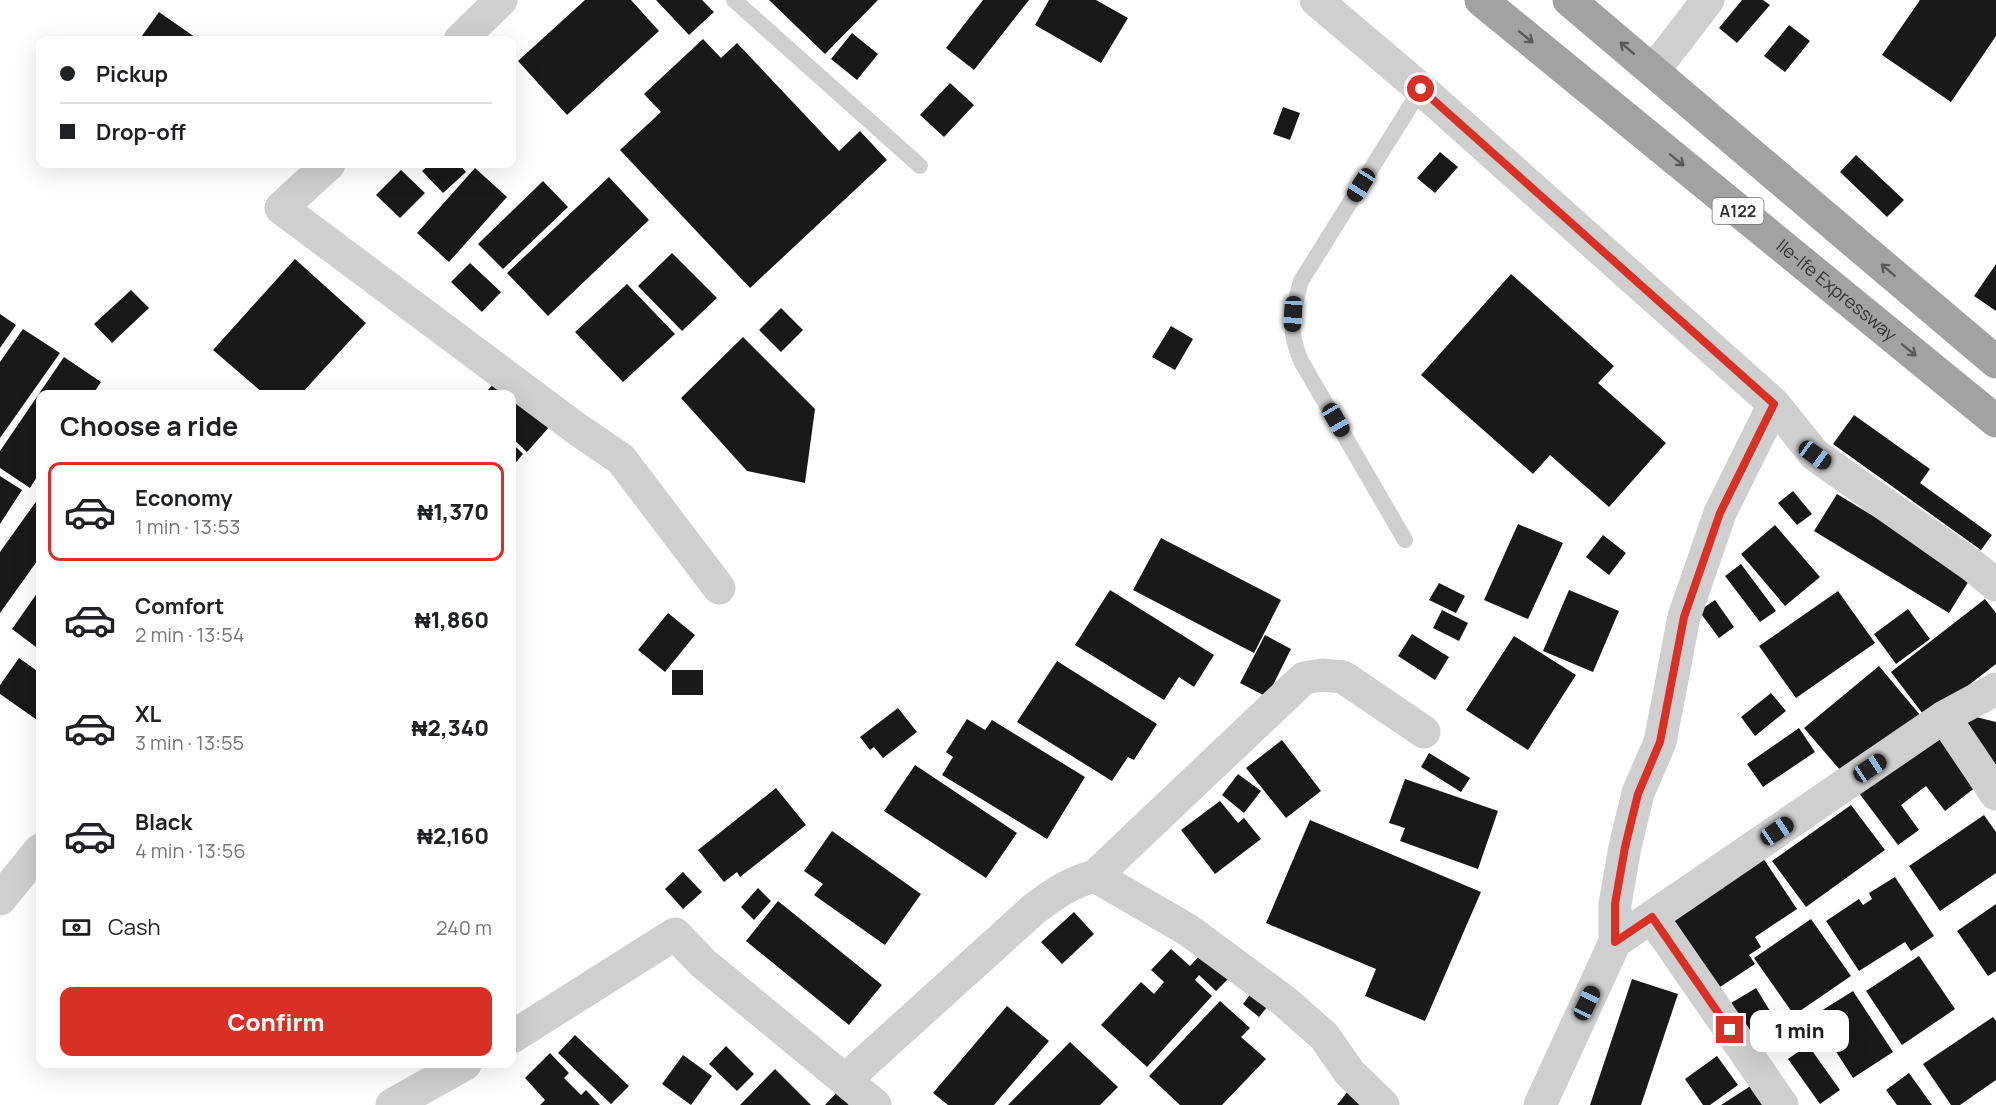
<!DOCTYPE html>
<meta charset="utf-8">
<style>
:root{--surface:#fff;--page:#f2f2f2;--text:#202124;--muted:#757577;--line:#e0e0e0;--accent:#d93025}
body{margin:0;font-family:Manrope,sans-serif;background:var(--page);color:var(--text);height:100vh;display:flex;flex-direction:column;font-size:22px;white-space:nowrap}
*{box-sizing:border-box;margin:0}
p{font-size:20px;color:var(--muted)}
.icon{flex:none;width:33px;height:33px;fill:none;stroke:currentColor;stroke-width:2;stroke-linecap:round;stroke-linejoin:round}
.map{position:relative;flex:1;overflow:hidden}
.side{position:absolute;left:36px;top:390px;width:480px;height:678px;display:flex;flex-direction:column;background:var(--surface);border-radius:12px;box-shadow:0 6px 24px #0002}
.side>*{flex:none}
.guide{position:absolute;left:36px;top:36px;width:480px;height:132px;border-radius:12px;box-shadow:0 6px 24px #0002;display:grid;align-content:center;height:132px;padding:0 24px;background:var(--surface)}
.end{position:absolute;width:27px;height:27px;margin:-14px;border:8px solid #d93025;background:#fff;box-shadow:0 0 0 3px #fff}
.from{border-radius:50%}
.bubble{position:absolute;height:42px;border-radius:12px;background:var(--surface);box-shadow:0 6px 24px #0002;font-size:20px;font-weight:800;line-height:42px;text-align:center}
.car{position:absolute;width:18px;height:36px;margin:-18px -9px;border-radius:8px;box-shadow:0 0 4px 2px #0007;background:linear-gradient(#222 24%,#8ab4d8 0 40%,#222 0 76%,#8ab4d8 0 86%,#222 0)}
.guide b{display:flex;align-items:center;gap:21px;height:57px;font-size:22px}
.guide b+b{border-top:2px solid var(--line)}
.guide i{width:15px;height:15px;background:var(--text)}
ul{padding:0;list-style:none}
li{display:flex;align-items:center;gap:18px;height:99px;margin:0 12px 9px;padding:0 12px;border:3px solid transparent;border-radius:12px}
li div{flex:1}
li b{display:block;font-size:22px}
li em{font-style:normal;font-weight:800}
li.current{border-color:var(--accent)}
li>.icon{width:54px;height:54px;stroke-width:1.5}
h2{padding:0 24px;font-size:27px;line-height:72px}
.pay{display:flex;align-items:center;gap:15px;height:66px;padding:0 24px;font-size:22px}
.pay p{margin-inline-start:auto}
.primary-button{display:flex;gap:12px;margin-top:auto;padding:12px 24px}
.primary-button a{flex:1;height:69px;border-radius:12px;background:var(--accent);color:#fff;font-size:24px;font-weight:800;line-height:69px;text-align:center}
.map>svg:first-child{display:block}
.building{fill:#191919}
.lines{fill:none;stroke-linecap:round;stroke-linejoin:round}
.service{stroke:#cfcfcf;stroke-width:16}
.minor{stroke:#cfcfcf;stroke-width:33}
.trunk{stroke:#a2a2a2;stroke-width:33}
.oneway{stroke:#595959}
.route{stroke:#d93025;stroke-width:8}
.labels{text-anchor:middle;stroke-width:6;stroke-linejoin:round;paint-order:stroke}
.shield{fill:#fff;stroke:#707070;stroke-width:1.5}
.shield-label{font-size:16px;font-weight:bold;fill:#323232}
.street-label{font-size:18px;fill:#323232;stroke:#fff}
</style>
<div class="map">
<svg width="1996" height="1105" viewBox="0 0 1996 1105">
<rect width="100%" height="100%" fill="#fff"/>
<path class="building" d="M 585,0 L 631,0 L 659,31 L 567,115 L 518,61 Z
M 656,0 L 702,0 L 714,12 L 689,35 Z
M 769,0 L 878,0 L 825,54 Z
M 983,0 L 1029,0 L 974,70 L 946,48 Z
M 1049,0 L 1096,0 L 1128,18 L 1101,63 L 1035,25 Z
M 1742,0 L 1763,0 L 1770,5 L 1737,43 L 1719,28 Z
M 1920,0 L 1996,0 L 1996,36 L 1951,102 L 1882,55 Z
M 159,12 L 199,40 L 139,40 Z
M 1789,25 L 1810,41 L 1785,72 L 1764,56 Z
M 852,33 L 878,54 L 857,80 L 831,59 Z
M 703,39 L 721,58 L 737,43 L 839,151 L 860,131 L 887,160 L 750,288 L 620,150 L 661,112 L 644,94 Z
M 950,83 L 974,105 L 944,137 L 920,115 Z
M 1283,107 L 1300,113 L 1290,140 L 1273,134 Z
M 1440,152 L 1458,167 L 1435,193 L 1417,178 Z
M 1856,155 L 1904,200 L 1887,217 L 1840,172 Z
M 430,164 L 459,164 L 466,172 L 443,193 L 422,171 Z
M 475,168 L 507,197 L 449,262 L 417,233 Z
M 401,170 L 425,193 L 400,218 L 376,195 Z
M 609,177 L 649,220 L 548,316 L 507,273 Z
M 543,181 L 568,207 L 503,269 L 478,244 Z
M 672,253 L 717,298 L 682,331 L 638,286 Z
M 295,259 L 366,323 L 301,394 L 264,394 L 213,350 Z
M 470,263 L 501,292 L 482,312 L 451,282 Z
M 1996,264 L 1996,311 L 1974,296 Z
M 1511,274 L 1614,366 L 1598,383 L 1666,443 L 1609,507 L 1550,455 L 1533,474 L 1421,375 Z
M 627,284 L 675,334 L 623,382 L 575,332 Z
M 131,290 L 149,308 L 112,343 L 94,324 Z
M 781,308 L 803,330 L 781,352 L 759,330 Z
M 0,314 L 16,325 L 0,348 Z
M 1171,326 L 1193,339 L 1175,370 L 1152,357 Z
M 23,329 L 60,353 L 0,438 L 0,362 Z
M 743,337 L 815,409 L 805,483 L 747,471 L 681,398 Z
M 64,357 L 101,382 L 93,394 L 40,394 L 40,472 L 30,488 L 0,468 L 0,451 Z
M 499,378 L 551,425 L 527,452 L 512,438 L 512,394 L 484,394 Z
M 1854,415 L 1930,469 L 1920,483 L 1992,535 L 1981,550 L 1833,444 Z
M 512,443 L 523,454 L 512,467 Z
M 0,476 L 22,490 L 0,524 Z
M 1793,491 L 1812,514 L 1797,525 L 1778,503 Z
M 1837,494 L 1972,576 L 1949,613 L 1814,531 Z
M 40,496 L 40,557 L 0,613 L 0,552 Z
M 1518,524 L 1563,543 L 1528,619 L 1484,600 Z
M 1775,525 L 1820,577 L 1785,606 L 1741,554 Z
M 1603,535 L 1626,553 L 1609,575 L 1586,557 Z
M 1161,538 L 1281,600 L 1254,653 L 1133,590 Z
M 1741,564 L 1776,611 L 1760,622 L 1725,576 Z
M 1439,583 L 1465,596 L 1456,613 L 1429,600 Z
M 40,589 L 40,650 L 12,629 Z
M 1110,590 L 1214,655 L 1194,687 L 1179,677 L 1164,700 L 1075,645 Z
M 1569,590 L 1619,611 L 1593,672 L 1543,651 Z
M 1838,591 L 1875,643 L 1796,698 L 1759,646 Z
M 1985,599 L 1996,613 L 1996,664 L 1926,718 L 1891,672 Z
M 1715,600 L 1734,627 L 1719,638 L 1699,611 Z
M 1908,609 L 1930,639 L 1896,664 L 1874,634 Z
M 1442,610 L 1468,623 L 1459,641 L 1433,628 Z
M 668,613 L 695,635 L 665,672 L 638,650 Z
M 1412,634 L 1449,657 L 1435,680 L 1398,656 Z
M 1265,635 L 1291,649 L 1267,697 L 1240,683 Z
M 1514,636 L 1576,675 L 1528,750 L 1466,710 Z
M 19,658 L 40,673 L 40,722 L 0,694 L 0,685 Z
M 1057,661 L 1157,724 L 1134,760 L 1128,757 L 1112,781 L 1017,722 Z
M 1879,666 L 1920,715 L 1846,777 L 1804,728 Z
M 672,670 L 703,670 L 703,695 L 672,695 Z
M 1771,693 L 1786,711 L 1755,736 L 1741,717 Z
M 898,708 L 917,732 L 883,758 L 874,747 L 870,750 L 860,737 Z
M 1968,715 L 1996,722 L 1996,769 L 1958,725 Z
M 967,719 L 985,730 L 992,720 L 1085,777 L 1047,839 L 942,775 L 953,757 L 946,752 Z
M 1799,728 L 1815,752 L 1763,787 L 1747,764 Z
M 1943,732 L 1981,783 L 1945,811 L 1926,786 L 1901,805 L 1919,830 L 1898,845 L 1859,793 Z
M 1282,740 L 1321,791 L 1286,818 L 1246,768 Z
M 1429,753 L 1470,778 L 1461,792 L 1421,767 Z
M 915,765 L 1017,833 L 986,878 L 884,811 Z
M 1238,774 L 1261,791 L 1244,813 L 1222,795 Z
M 1405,779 L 1498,811 L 1478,869 L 1400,841 L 1405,828 L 1389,823 Z
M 776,788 L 806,825 L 740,877 L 737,872 L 724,882 L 698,850 Z
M 1220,801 L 1238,823 L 1244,818 L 1261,839 L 1215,874 L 1181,830 Z
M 1851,805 L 1885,850 L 1806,907 L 1772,861 Z
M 1984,815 L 1996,832 L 1996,873 L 1940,911 L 1909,866 Z
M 1310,820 L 1481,892 L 1425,1021 L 1365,996 L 1376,969 L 1266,923 Z
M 832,831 L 921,894 L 885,945 L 814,895 L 823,884 L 804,871 Z
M 1763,858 L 1797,909 L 1755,937 L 1761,947 L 1749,955 L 1755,964 L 1714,991 L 1667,921 Z
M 683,872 L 702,892 L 683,909 L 665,889 Z
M 1895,877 L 1934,936 L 1911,951 L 1905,942 L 1859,971 L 1826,921 L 1859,899 L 1863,905 L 1872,899 L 1869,893 Z
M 758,888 L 771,901 L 754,920 L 741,907 Z
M 778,901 L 882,985 L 849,1025 L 746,941 Z
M 1996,904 L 1996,971 L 1988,976 L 1957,931 Z
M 1074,912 L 1094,934 L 1062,964 L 1041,942 Z
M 1811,919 L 1851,976 L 1794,1015 L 1754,958 Z
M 1171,949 L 1190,966 L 1201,954 L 1228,979 L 1216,991 L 1199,975 L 1195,980 L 1212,996 L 1147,1067 L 1101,1025 L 1141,982 L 1154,994 L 1164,982 L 1151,970 Z
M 1919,956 L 1955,1009 L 1902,1045 L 1866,991 Z
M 1632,979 L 1678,994 L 1641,1105 L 1590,1105 Z
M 1756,988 L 1781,1029 L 1756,1044 L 1731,1003 Z
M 1853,991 L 1893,1052 L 1853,1078 L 1813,1016 Z
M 1251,993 L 1268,1006 L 1259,1017 L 1243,1004 Z
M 1220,1001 L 1250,1028 L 1241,1037 L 1266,1059 L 1222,1105 L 1180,1105 L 1149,1076 Z
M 1007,1006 L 1049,1041 L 994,1105 L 948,1105 L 933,1093 Z
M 1993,1017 L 1996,1021 L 1996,1080 L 1960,1105 L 1951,1105 L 1923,1064 Z
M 575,1035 L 629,1086 L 611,1104 L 558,1053 Z
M 1070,1042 L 1118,1087 L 1100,1105 L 1008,1105 Z
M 1808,1045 L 1840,1090 L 1820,1104 L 1788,1059 Z
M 726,1046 L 754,1074 L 737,1091 L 709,1064 Z
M 550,1053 L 569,1073 L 564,1078 L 581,1095 L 586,1090 L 600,1105 L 540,1105 L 545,1100 L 525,1078 Z
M 683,1055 L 712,1076 L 691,1105 L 662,1084 Z
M 1717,1056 L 1738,1085 L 1710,1105 L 1703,1105 L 1685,1079 Z
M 775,1069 L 811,1105 L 740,1105 Z
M 1909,1073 L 1932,1105 L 1897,1105 L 1886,1090 Z
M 1752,1085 L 1765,1105 L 1721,1105 Z
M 1352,1086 L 1377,1105 L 1337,1105 Z
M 839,1090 L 852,1101 L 848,1105 L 825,1105 Z"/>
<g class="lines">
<path class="service" d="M 734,0 L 920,166
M 1405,540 L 1301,361 C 1287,327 1292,315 1301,281 L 1421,89"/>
<path class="minor" d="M 1316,0 L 1421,89 L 1774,404 L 1815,455 L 1973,566 L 1996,585
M 460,40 L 501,0
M 1654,70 L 1708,0
M 329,164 L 281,208 L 577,429 L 621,459 L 719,588
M 1944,717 L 1996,794
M 1095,876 L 1304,678 L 1322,675 L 1343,677 L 1424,732
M 0,899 L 40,850
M 1652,917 L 1782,1105
M 1615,942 L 1615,904 L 1625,847 L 1638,793 L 1660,742 L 1684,617 L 1720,513 L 1774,404
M 512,1037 L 675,934 L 703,963 L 875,1105
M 845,1080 L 1034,909 C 1054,894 1071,882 1095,876 L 1188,930 L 1283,1000 L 1324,1036 L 1349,1072 L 1383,1105
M 392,1105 L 465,1064
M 1540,1105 L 1615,942 L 1944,717 L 1996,689"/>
<g class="trunk">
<path id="s1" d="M 1481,0 L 1996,421"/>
<path d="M 1569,0 L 1996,362"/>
</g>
</g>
<defs><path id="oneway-shaft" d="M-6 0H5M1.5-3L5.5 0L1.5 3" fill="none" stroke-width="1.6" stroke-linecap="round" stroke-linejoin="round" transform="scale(1.5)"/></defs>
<g class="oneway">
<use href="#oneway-shaft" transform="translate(1526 37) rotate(39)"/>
<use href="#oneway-shaft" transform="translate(1627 48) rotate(-140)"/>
<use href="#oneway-shaft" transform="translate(1677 160) rotate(39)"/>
<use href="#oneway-shaft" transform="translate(1888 270) rotate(-139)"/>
<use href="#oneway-shaft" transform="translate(1909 350) rotate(39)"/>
</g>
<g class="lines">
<path class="route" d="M 1421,89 L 1774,404 L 1720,513 L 1684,617 L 1660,742 L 1638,794 L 1625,847 L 1615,904 L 1615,942 L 1652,917 L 1730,1030"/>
</g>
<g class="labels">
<rect class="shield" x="1712.5" y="198" width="51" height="26" rx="4.5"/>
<g class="shield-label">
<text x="1738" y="217">A122</text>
</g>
<g class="street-label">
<text dy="6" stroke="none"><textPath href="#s1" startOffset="459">Ile-Ife Expressway</textPath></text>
</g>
</g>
</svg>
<i class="end from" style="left:1421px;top:89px"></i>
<i class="end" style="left:1730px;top:1030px"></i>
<div class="bubble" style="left:1750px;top:1010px;width:99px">1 min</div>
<i class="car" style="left:1361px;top:185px;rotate:212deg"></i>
<i class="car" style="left:1293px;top:314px;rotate:183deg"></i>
<i class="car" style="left:1336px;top:420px;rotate:150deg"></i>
<i class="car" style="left:1815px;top:455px;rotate:126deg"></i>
<i class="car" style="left:1870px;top:768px;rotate:56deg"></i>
<i class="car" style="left:1777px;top:831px;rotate:56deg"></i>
<i class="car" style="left:1587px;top:1003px;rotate:25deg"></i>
<div class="guide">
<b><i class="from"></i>Pickup</b>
<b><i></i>Drop-off</b>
</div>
<section class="side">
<h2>Choose a ride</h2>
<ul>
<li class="current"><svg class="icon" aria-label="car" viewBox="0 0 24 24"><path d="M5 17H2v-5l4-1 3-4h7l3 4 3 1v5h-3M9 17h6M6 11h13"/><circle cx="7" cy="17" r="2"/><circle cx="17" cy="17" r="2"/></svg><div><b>Economy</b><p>1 min · 13:53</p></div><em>₦1,370</em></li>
<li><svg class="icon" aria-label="car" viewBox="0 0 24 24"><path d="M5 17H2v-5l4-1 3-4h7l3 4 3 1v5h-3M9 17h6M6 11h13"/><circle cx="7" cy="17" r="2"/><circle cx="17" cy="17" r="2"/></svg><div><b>Comfort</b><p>2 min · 13:54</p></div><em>₦1,860</em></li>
<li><svg class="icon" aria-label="car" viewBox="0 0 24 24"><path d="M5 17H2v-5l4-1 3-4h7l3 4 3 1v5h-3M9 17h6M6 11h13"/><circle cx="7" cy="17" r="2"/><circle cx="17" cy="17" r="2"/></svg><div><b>XL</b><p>3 min · 13:55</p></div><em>₦2,340</em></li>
<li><svg class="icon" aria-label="car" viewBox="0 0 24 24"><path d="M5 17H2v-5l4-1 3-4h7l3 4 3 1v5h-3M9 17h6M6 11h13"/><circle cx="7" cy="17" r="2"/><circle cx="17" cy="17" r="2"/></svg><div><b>Black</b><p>4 min · 13:56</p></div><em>₦2,160</em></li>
</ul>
<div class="pay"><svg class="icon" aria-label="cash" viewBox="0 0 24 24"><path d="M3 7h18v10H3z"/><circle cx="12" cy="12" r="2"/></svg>Cash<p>240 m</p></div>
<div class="primary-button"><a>Confirm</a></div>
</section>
</div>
